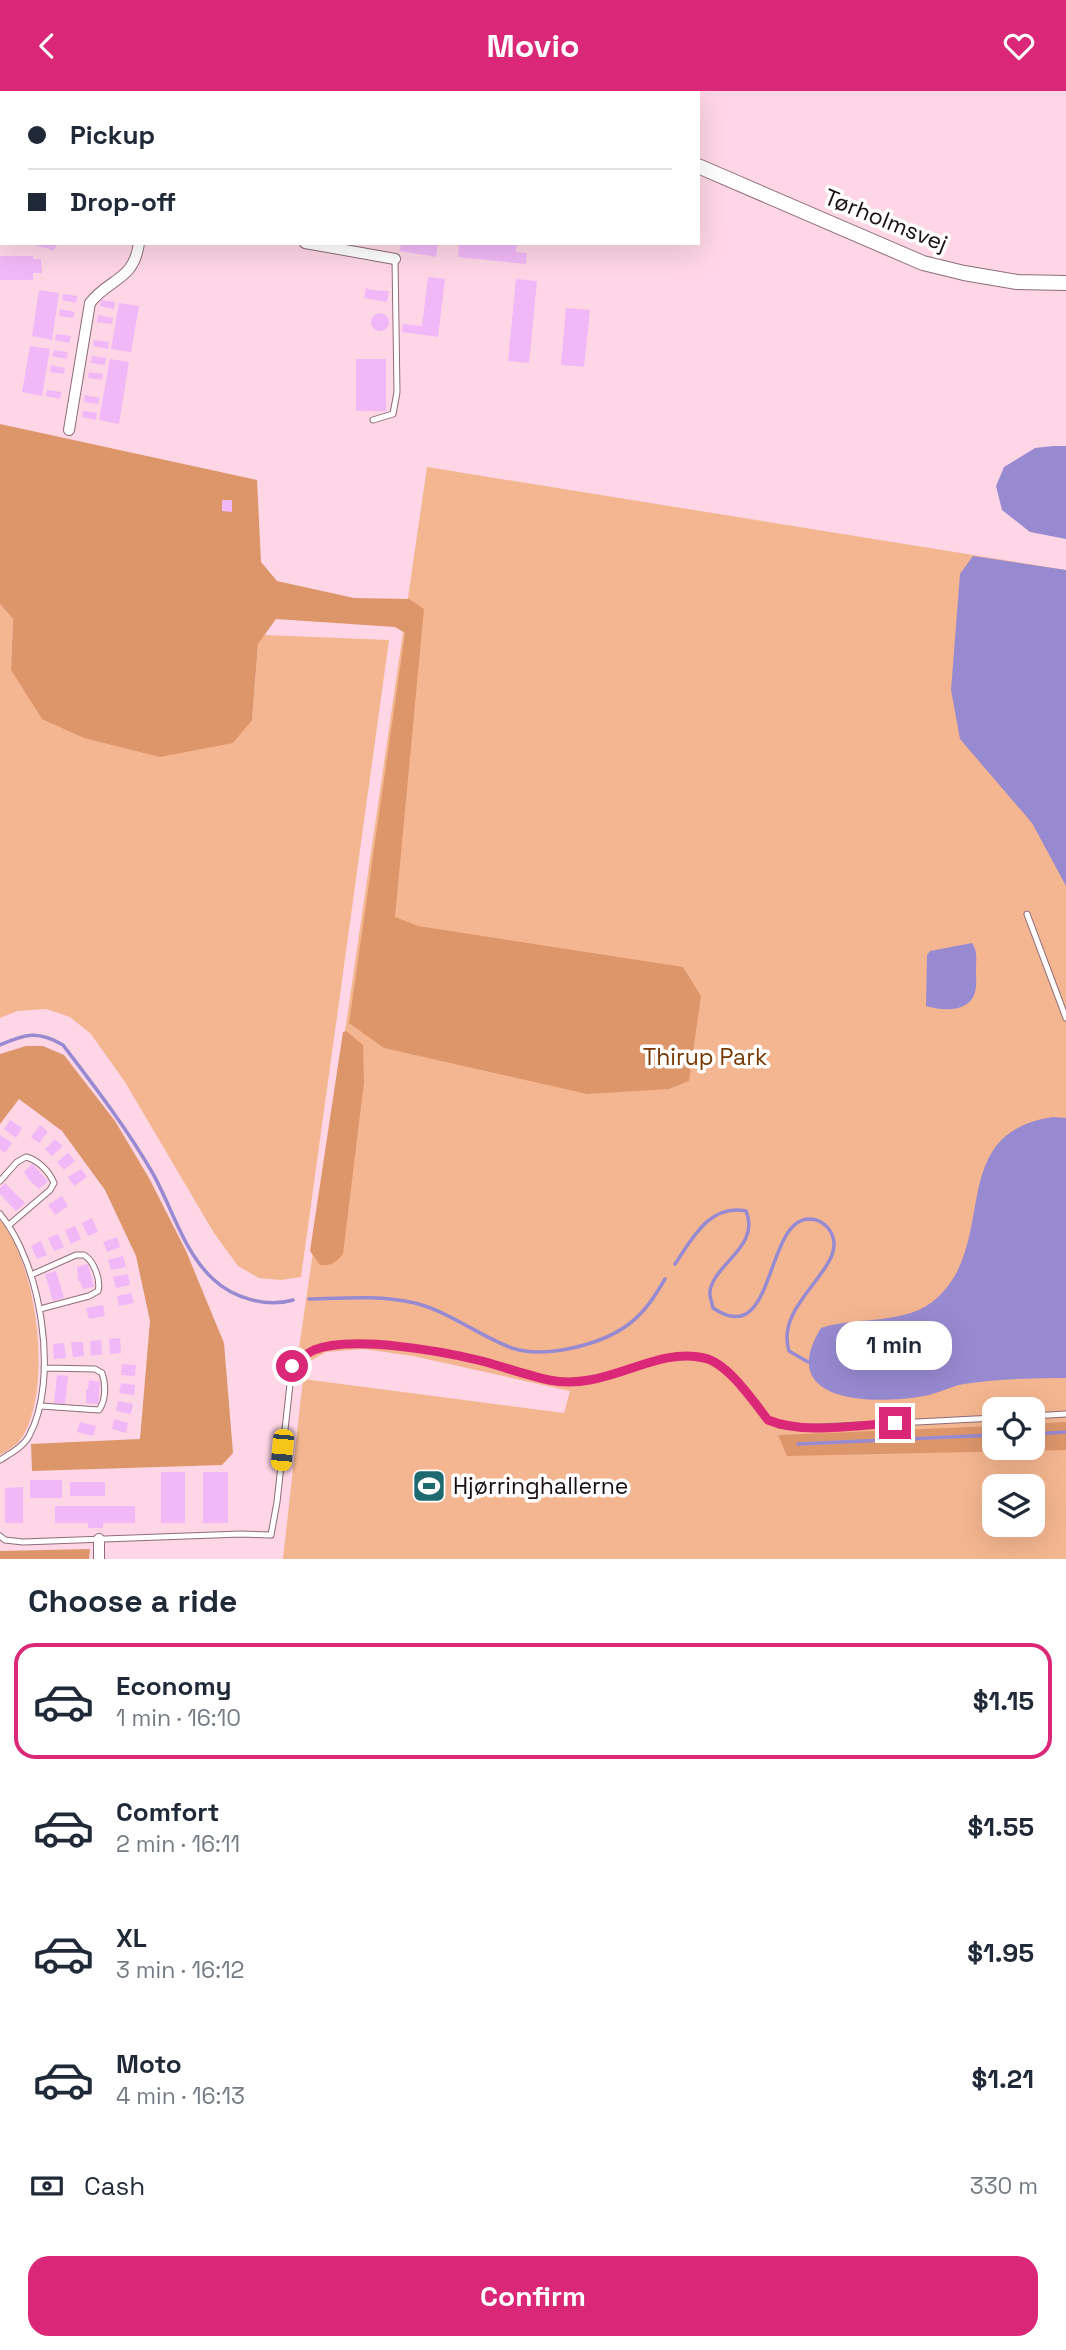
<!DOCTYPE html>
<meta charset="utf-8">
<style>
:root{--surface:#fff;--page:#f2f2f3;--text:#1f2937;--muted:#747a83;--line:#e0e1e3;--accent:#db2777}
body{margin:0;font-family:"Space Grotesk",sans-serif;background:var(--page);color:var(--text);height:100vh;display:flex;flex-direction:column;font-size:26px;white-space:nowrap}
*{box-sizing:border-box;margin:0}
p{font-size:23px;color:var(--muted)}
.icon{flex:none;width:38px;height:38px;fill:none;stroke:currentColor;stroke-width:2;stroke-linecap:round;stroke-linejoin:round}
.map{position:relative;height:1468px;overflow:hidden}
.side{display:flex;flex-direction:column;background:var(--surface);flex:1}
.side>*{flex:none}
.hud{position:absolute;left:0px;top:0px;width:700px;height:154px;box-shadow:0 7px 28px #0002;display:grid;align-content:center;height:154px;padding:0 28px;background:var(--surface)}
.controls{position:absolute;left:982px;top:1306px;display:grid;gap:14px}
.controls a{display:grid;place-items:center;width:63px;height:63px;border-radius:14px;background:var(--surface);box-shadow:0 7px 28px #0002;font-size:35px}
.end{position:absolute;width:32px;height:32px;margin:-16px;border:9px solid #db2777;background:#fff;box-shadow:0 0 0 4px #fff}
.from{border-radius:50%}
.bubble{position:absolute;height:49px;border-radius:21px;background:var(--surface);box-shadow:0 7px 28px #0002;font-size:23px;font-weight:600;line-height:49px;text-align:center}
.car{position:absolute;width:21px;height:42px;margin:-21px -10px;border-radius:9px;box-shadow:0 0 5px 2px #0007;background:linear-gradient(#f5c518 24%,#345 0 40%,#f5c518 0 76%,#345 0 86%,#f5c518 0)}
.hud b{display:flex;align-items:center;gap:24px;height:66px;font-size:26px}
.hud b+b{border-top:2px solid var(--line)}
.hud i{width:18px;height:18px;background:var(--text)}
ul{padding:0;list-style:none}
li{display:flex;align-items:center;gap:21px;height:116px;margin:0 14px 10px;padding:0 14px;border:4px solid transparent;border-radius:21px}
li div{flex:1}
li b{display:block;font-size:26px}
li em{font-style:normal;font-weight:600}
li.active{border-color:var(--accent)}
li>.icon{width:63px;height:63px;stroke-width:1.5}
h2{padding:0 28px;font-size:32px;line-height:84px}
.pay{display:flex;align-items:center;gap:18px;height:77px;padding:0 28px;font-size:26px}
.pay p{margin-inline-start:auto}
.primary-button{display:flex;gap:14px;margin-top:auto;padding:14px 28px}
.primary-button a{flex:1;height:80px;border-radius:21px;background:var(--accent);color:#fff;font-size:28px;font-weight:600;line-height:80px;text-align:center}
header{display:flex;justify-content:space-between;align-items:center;height:91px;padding:0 28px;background:var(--accent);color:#fff;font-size:32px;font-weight:600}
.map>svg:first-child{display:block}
.green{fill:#f4b690;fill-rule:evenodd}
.forest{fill:#dd966a}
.water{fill:#988ad1}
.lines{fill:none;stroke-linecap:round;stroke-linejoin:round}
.stream{stroke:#988ad1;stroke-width:3.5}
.building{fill:#f0b8f7}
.lane-casing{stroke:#8e6c79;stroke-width:7}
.street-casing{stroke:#8e6c79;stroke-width:12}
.secondary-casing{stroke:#8e6c79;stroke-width:16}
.lane{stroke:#fff;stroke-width:5}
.street{stroke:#fff;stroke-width:10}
.secondary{stroke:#fff;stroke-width:14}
.route{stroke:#db2777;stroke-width:9}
.labels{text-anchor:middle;stroke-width:7;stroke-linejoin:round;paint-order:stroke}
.street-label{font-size:23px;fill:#190c12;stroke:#fff}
.park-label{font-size:23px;fill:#773700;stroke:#fff}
.poi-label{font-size:23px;fill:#190c12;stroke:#fff;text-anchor:start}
</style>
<header><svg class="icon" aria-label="back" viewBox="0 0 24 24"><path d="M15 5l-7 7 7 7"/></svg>Movio<svg class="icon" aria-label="heart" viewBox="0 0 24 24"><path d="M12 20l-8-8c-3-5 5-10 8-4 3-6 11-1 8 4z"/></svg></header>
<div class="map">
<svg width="1066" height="1468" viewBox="0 0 1066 1468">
<rect width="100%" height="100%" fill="#fed6e6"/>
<path class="green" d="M 427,376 L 1066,479 L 1066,1468 L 283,1468 L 303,1288 L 564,1322 L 570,1300 L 413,1265 L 363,1258 L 326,1261 L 296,1278 ZM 994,1318 L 1032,1318 L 1032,1356 L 994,1356 ZM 994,1395 L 1032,1395 L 1032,1433 L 994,1433 Z
M 0,513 L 13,528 L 11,579 L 252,629 L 258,553 L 264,544 L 389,549 L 301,1186 L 281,1189 L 259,1187 L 238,1175 L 214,1142 L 125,991 L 91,943 L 70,926 L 46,918 L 17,920 L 0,927 Z
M 0,1129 C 37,1172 52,1293 24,1343 C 19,1353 9,1359 0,1364 Z"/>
<path class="forest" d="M 0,333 L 257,389 L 261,471 L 277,490 L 354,507 L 409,508 L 424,518 L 395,826 L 418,835 L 683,876 L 701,905 L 689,990 L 669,998 L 587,1003 L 384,957 L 349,932 L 405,542 L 395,536 L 276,528 L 258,553 L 252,629 L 233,652 L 160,666 L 84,647 L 42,628 L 11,579 L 13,528 L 0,513 Z
M 346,940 L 363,954 L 364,991 L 343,1163 C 336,1172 331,1175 320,1174 L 310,1160 L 343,941 Z
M 26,955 L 43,955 L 64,964 L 115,1030 L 149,1087 L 186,1160 L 224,1252 L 233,1362 L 222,1374 L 32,1380 L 31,1353 L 140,1348 L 150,1230 L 136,1165 L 105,1099 L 62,1040 L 19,1008 L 0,1033 L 0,963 Z
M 1066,1331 L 1066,1359 L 787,1365 L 778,1344 L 994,1335 L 994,1356 L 1032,1356 L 1033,1333 Z
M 90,1458 L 89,1468 L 0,1468 L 0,1460 Z"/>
<path class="water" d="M 1053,355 L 1066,355 L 1066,448 L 1030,441 L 1002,419 L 996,395 L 1004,376 L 1035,357 Z
M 973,465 L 1066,479 L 1066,795 L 1032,732 L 960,648 L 951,599 L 960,483 Z
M 972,852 C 978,861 976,868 976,879 C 976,886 977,894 975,901 C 970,922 941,920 926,915 L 927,864 L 930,860 Z
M 1053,1026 L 1066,1027 L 1066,1287 C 1032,1287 998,1288 964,1293 C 950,1295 938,1303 924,1305 C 875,1314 774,1313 821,1237 C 859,1224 906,1236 938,1206 C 999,1149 945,1042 1053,1026 Z"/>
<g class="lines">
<path class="stream" d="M 0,954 C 25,943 38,939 63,954 C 95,996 126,1036 152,1081 C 172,1116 183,1160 213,1188 C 233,1207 267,1217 293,1209
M 675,1173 C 692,1148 710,1112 746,1120 C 761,1155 714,1173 710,1200 C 709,1204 712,1212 713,1217 C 776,1260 764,1129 809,1128 C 816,1128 823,1131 828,1137 C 857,1173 773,1209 789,1260 L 808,1271
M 309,1208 C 345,1207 380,1204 415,1212 C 450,1221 479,1245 512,1257 C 545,1268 601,1254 629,1233 C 645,1221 655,1205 665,1188
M 1032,1343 L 1066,1341
M 798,1353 L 994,1344"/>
</g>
<path class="building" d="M 36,152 L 58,152 L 53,160 L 47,157 L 36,155 Z
M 401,152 L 438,152 L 436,166 L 400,160 Z
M 459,152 L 517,153 L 516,161 L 527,162 L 526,173 L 458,166 Z
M 0,165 L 33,165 L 33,168 L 41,168 L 42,182 L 33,182 L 33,189 L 0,189 Z
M 428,186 L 445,188 L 438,246 L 402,241 L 403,233 L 422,235 Z
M 516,188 L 537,190 L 529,272 L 508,270 Z
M 366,197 L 371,199 L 389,200 L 387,211 L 364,207 Z
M 39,199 L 59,202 L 52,249 L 32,245 Z
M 63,203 L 77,205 L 76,212 L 62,209 Z
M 101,209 L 115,211 L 114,218 L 100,215 Z
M 119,212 L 139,215 L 131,261 L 111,258 Z
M 566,217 L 590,219 L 584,276 L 561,274 Z
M 60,218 L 75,221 L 73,227 L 59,225 Z
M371 231a9 9 0 1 1 18 0a9 9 0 1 1-18 0Z
M 98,224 L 113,227 L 112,233 L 97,231 Z
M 56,243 L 71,245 L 69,252 L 55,249 Z
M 94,249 L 109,251 L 108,258 L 93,255 Z
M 30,255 L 50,258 L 42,305 L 22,301 Z
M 54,259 L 68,261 L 67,268 L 52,265 Z
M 92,265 L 106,267 L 105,274 L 91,272 Z
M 110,268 L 129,271 L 119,333 L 99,329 Z
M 356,268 L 386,268 L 386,320 L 356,320 Z
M 51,274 L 65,277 L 64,283 L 50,281 Z
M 89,281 L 103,283 L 102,289 L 88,287 Z
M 47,299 L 61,301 L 60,308 L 46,305 Z
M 85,304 L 100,307 L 98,313 L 84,311 Z
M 83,320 L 97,322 L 96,329 L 82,326 Z
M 222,409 L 232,409 L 232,421 L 222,420 Z
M 10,1029 L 22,1037 L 16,1047 L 4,1038 Z
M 40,1034 L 48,1041 L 39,1052 L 31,1046 Z
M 0,1044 L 12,1052 L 5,1062 L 0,1058 Z
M 55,1048 L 63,1055 L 52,1065 L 45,1058 Z
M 68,1062 L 75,1070 L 64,1079 L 57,1071 Z
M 32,1073 L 48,1090 L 39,1098 L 29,1089 L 24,1081 Z
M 81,1078 L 87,1086 L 74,1095 L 68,1086 Z
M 5,1092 L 25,1112 L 16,1120 L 0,1103 L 0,1097 Z
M 62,1105 L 68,1115 L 55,1124 L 48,1114 Z
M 92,1127 L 98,1141 L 88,1145 L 82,1132 Z
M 75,1135 L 81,1148 L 71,1153 L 65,1139 Z
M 58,1143 L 64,1156 L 54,1160 L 48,1147 Z
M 117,1146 L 120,1156 L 107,1161 L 103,1151 Z
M 41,1150 L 47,1164 L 37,1168 L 31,1155 Z
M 123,1165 L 126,1176 L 111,1179 L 108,1169 Z
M 88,1173 L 94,1196 L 83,1198 L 80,1190 L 78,1190 L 77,1176 Z
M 56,1180 L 64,1207 L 53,1210 L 45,1183 Z
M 128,1183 L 130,1194 L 116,1197 L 113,1186 Z
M 131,1202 L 134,1212 L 119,1215 L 117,1205 Z
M 103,1214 L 105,1225 L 89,1228 L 86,1217 Z
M 120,1247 L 121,1262 L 110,1263 L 109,1248 Z
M 101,1249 L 102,1263 L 91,1265 L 90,1250 Z
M 71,1251 L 83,1251 L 84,1265 L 73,1266 Z
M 64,1252 L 66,1267 L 54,1268 L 53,1253 Z
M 122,1273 L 136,1274 L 135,1285 L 121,1284 Z
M 57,1284 L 68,1285 L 65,1313 L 54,1312 Z
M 89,1289 L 100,1291 L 98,1313 L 86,1312 L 86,1298 L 88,1298 Z
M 121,1292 L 135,1294 L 134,1304 L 119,1302 Z
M 118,1310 L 133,1313 L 131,1323 L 116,1320 Z
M 114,1328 L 128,1332 L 126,1342 L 112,1338 Z
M 80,1331 L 96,1335 L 93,1345 L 77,1341 Z
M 161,1381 L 185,1381 L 185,1432 L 161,1432 Z
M 203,1381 L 228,1381 L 228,1432 L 203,1432 Z
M 30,1389 L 62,1389 L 62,1407 L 30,1407 Z
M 70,1391 L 105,1391 L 105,1405 L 70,1405 Z
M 23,1396 L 23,1432 L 5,1432 L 5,1397 Z
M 55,1415 L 135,1415 L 135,1432 L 103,1432 L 103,1437 L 88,1437 L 88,1432 L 55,1432 Z"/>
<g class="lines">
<defs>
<path id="lane" d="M 373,329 L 393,323 L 397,301 L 395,168
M 1027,823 L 1066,927
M 0,1090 L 17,1071 L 26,1066 C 38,1069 49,1080 54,1092 L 50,1099 L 9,1134
M 0,1123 C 41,1172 60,1288 29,1345 C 23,1356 10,1363 0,1369
M 31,1184 L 76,1164 L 84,1164 C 94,1170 101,1189 98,1200 L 89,1205 L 40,1218
M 41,1315 L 99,1319 C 106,1309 106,1293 102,1282 L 95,1278 L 44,1277
M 1032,1325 L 1066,1323
M 0,1445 L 5,1449 L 23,1451 L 241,1443 L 271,1444 L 277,1411 L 292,1275 C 299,1269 305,1263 314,1259 C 353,1244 441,1260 482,1270 C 504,1276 526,1284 549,1289 C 606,1301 654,1255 704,1267 C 727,1272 753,1310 768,1329 L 779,1334 L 801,1337 L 994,1327"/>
<path id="street" d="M 0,97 L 2,97
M 305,152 L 395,168
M 69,339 L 90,212 C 109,187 134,190 139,152
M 99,1448 L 99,1468"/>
<path id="secondary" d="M 499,0 L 507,2
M 60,2 L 67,0
M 0,20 L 2,19
M 698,75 L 923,172 L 964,182 L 1017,191 L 1066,192"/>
</defs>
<use href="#lane" class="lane-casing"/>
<use href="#street" class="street-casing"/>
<use href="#secondary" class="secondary-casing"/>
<use href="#lane" class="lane"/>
<use href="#street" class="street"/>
<use href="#secondary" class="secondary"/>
</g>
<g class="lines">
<path class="route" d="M 292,1275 C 299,1269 305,1263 314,1259 C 353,1244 441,1260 482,1270 C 504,1276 526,1284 549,1289 C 606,1301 654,1255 704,1267 C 728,1272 753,1310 768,1329 C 804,1344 857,1334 895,1332"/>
</g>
<defs>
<symbol id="stadium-square" viewBox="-11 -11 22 22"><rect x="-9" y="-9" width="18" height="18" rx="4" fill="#1e6a70" stroke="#fff"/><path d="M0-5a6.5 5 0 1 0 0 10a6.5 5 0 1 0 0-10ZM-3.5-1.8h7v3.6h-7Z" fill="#fff"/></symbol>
</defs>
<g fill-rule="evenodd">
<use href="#stadium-square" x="410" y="1376" width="38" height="38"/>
</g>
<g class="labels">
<g class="street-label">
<text transform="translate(886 129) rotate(22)" y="8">Tørholmsvej</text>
</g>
<g class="park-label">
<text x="705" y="974">Thirup Park</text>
</g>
<g class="poi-label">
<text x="453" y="1403">Hjørringhallerne</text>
</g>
</g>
</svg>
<div class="controls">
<a><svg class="icon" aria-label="locate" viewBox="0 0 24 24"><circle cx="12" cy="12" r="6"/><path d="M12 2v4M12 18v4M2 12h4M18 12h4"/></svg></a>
<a><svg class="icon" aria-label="layers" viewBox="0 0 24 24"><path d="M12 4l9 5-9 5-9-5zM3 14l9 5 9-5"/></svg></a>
</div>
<i class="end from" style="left:292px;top:1275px"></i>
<i class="end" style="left:895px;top:1332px"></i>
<div class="bubble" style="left:836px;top:1230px;width:116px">1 min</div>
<i class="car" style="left:282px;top:1359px;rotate:185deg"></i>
<div class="hud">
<b><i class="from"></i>Pickup</b>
<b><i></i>Drop-off</b>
</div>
</div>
<section class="side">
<h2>Choose a ride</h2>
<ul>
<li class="active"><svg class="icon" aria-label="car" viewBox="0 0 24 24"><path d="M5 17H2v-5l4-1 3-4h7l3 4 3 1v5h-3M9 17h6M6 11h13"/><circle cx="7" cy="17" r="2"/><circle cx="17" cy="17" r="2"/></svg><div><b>Economy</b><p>1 min · 16:10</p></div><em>$1.15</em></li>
<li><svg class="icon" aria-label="car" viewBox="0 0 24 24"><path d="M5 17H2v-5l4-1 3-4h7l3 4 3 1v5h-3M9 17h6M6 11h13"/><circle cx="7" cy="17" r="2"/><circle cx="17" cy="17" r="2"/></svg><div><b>Comfort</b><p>2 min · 16:11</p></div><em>$1.55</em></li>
<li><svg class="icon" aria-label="car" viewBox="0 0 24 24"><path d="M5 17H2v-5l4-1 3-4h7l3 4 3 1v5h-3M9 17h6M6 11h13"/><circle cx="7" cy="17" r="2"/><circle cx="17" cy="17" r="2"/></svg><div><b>XL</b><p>3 min · 16:12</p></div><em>$1.95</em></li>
<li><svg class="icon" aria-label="car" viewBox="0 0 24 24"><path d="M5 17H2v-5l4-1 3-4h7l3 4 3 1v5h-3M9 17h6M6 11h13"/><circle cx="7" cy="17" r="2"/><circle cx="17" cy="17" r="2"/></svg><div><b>Moto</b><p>4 min · 16:13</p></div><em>$1.21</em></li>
</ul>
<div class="pay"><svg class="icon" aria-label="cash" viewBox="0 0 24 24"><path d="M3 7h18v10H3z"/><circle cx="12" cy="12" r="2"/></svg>Cash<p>330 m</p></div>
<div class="primary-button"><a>Confirm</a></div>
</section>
